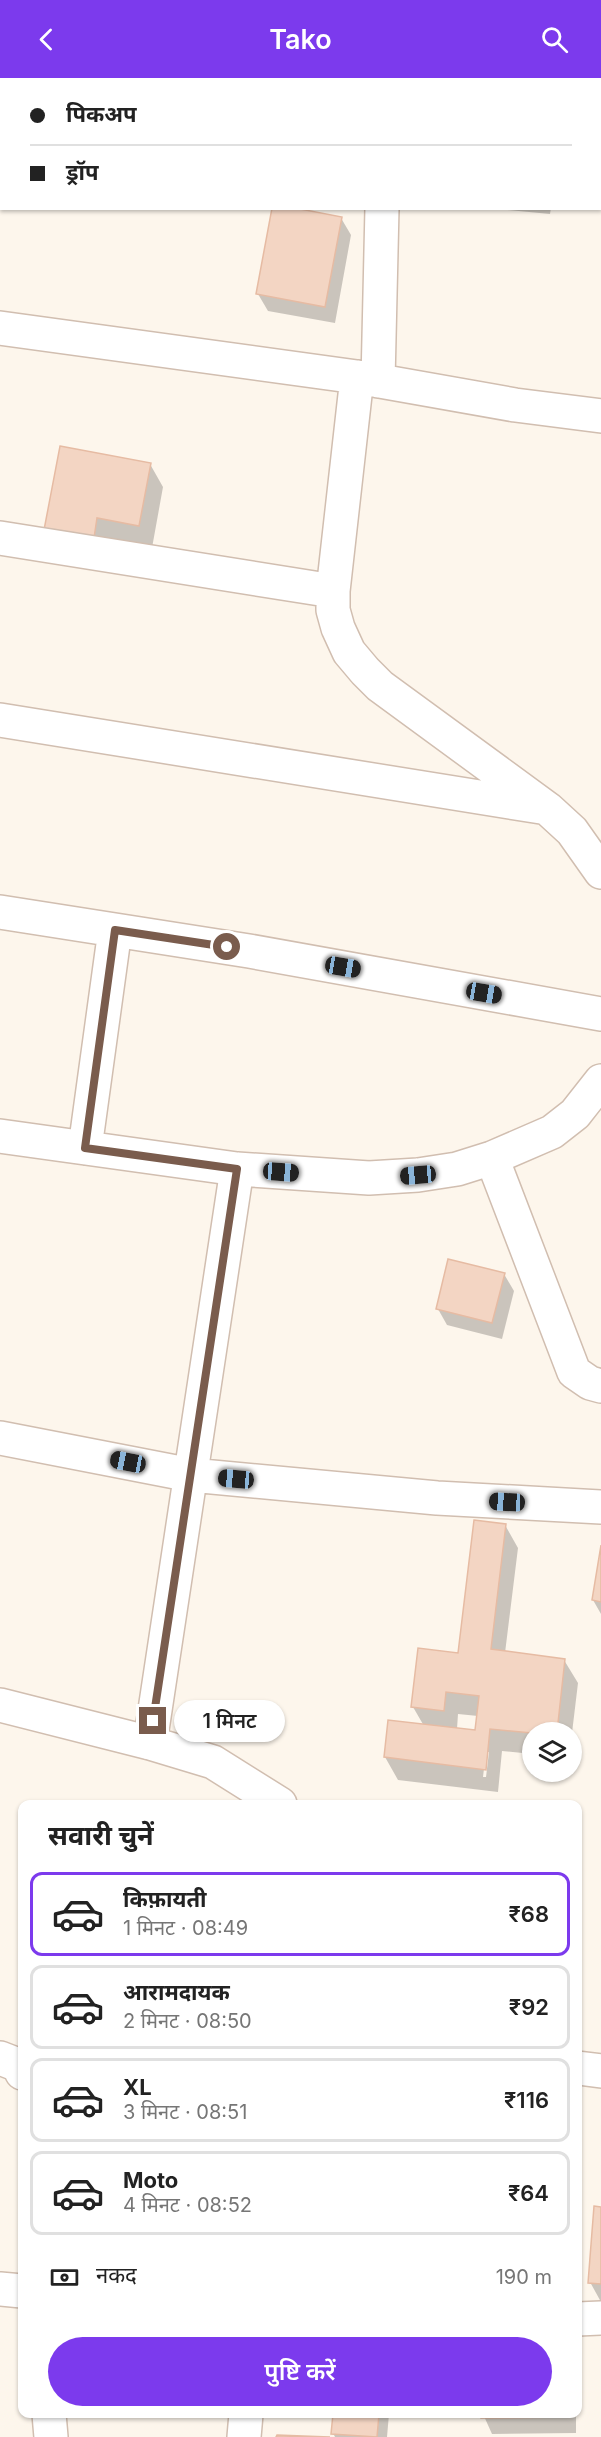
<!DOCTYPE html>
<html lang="hi">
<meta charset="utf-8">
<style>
:root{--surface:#fff;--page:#f2f2f2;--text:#222;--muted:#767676;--line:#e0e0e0;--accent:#7c3aed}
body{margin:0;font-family:Inter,"Noto Sans Devanagari",sans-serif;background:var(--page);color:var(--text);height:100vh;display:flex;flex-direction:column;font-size:22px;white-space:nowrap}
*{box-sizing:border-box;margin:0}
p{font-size:20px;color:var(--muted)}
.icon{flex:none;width:33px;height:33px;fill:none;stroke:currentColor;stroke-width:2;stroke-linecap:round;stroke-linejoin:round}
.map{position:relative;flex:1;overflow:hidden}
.details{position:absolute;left:18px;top:1722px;width:564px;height:618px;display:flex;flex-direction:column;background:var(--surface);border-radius:12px;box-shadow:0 2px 4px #0004}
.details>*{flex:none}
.guide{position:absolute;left:0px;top:0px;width:602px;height:132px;box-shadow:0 2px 4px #0004;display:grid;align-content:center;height:132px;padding:0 30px;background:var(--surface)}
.controls{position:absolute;left:522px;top:1644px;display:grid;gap:12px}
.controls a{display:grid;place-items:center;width:60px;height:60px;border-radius:50%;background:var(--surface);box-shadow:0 2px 4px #0004;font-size:30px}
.end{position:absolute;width:27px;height:27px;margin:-14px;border:8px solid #7a5c4d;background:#fff;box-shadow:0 0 0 3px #fff}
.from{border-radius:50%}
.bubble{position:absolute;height:42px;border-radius:21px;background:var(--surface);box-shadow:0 2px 4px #0004;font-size:20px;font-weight:600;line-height:42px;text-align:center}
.car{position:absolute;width:18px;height:36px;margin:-18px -9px;border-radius:8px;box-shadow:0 0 4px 2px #0007;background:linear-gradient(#222 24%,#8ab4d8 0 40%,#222 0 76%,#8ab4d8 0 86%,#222 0)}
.guide b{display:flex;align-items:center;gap:21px;height:57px;font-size:22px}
.guide b+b{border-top:2px solid var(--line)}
.guide i{width:15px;height:15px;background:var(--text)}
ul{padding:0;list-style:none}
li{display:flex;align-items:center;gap:18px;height:84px;margin:0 12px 9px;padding:0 18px;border:3px solid var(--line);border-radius:12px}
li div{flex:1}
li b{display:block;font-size:22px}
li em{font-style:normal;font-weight:600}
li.selected{border-color:var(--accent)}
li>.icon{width:54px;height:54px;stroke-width:1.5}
h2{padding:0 30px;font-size:27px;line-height:72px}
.pay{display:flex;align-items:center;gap:15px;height:66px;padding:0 30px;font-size:22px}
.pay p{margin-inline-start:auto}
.cta{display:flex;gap:12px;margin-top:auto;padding:12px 30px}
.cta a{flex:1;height:69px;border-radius:36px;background:var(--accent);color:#fff;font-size:24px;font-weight:600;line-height:69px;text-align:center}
header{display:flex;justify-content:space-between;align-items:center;height:78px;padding:0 30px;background:var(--accent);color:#fff;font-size:27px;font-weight:600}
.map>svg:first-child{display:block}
.shadow{fill:#0003;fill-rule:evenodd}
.building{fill:#f3d5c3;stroke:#e6bba3;stroke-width:1.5}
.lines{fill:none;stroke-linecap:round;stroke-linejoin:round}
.minor-casing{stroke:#d1beb0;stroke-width:36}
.minor{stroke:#fff;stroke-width:33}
.route{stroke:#7a5c4d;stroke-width:8}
</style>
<header><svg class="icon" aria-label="back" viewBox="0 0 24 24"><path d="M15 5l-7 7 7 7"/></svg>Tako<svg class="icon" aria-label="search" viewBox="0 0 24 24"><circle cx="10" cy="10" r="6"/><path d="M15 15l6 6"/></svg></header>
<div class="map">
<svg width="601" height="2359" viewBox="0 0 601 2359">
<rect width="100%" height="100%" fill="#fdf6ec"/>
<path class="shadow" d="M 83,0 L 180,0 L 181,2 L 82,2 Z
M 255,0 L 355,0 L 255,2 Z
M 488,130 L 551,130 L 550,136 Z
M 341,140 L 351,157 L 335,245 L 268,233 L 258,216 Z
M 150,386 L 163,409 L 152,470 L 59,474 Z
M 504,1196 L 514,1213 L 502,1261 L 447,1247 L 438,1231 Z
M 505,1447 L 518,1470 L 505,1575 L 564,1582 L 578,1605 L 572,1655 L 532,1654 L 532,1676 L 502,1673 L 498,1714 L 398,1702 L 385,1679 L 424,1648 L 413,1629 L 459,1577 ZM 458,1636 L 478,1638 L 476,1654 L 457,1651 ZM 486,1674 L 489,1674 L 486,1699 L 483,1699 Z
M 601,1476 L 601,1536 L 593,1522 Z
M 601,2130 L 601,2224 L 590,2204 Z
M 334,2336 L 389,2336 L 387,2359 L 335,2359 L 333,2355 Z
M 483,2336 L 574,2336 L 576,2339 L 576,2355 L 492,2356 Z"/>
<path class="building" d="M 81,0 L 168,0 L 81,2 Z
M 254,0 L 343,0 L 253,2 Z
M 272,130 L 295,130 L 342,139 L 325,229 L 256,216 Z
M 60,368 L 151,385 L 139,448 L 97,440 L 94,460 L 44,452 Z
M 448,1181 L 505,1195 L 492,1245 L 436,1231 Z
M 474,1442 L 506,1446 L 491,1571 L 565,1581 L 557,1654 L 532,1655 L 490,1651 L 486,1692 L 384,1679 L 388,1642 L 475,1652 L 479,1618 L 446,1614 L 444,1633 L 411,1629 L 418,1570 L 458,1575 Z
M 601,1467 L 601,1524 L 592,1522 Z
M 594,2128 L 601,2129 L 601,2206 L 588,2205 Z
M 333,2336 L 379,2336 L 377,2359 L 331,2356 Z
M 481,2336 L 568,2336 L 568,2339 L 481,2340 Z
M 277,2357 L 330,2359 L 276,2359 Z"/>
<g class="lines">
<defs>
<path id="minor" d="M 385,2 L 385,0
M 0,250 L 357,299 L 515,327 L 601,338
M 357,299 L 333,513 L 333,532 L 338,550 L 349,574 L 365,593 L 380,608 L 548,731 L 572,753 L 601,794
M 378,303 L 382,130
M 0,460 L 333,513
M 0,642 L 541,729
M 0,834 L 249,873 L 601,936
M 0,1058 L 237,1091 L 369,1100 L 418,1097 L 457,1091 L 492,1080 L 552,1054 L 575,1036 L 601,1003
M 85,1070 L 115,852
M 492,1080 L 574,1294 L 590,1305 L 601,1308
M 0,1360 L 191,1397 L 437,1420 L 601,1429
M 0,1627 L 150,1665 L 213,1684 L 280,1726
M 150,1665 L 237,1091
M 0,1980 L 18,1987 L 22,1995
M 578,1990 L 601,1993
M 0,2211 L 22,2213
M 578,2241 L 601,2240
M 49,2336 L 51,2359
M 244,2359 L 246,2336"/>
</defs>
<use href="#minor" class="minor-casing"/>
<use href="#minor" class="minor"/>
</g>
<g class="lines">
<path class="route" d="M 153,1643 L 237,1091 L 85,1070 L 115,852 L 227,869"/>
</g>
</svg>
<div class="controls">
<a><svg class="icon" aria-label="layers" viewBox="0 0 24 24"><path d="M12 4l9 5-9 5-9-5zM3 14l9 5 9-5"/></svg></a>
</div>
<i class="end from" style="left:227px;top:869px"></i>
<i class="end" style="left:153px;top:1643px"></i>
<div class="bubble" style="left:174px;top:1622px;width:111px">1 मिनट</div>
<i class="car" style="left:343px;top:889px;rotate:100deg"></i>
<i class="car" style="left:484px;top:915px;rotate:100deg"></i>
<i class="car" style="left:281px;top:1094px;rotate:94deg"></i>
<i class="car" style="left:418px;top:1097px;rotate:265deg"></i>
<i class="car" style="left:128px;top:1384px;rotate:281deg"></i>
<i class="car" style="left:236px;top:1401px;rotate:275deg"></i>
<i class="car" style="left:507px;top:1424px;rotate:273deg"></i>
<div class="guide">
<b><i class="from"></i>पिकअप</b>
<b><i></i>ड्रॉप</b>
</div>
<section class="details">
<h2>सवारी चुनें</h2>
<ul>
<li class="selected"><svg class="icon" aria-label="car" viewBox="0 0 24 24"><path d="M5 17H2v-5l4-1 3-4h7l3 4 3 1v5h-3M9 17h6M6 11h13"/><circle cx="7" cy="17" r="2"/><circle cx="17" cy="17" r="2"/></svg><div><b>किफ़ायती</b><p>1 मिनट · 08:49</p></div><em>₹68</em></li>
<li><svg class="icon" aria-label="car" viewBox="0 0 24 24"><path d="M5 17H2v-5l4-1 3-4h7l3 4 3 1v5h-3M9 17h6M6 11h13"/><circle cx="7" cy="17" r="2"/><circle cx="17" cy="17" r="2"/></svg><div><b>आरामदायक</b><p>2 मिनट · 08:50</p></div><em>₹92</em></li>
<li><svg class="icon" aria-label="car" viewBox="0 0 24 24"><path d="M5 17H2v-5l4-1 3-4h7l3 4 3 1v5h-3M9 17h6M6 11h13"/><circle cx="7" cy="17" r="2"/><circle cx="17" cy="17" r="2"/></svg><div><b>XL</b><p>3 मिनट · 08:51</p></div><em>₹116</em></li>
<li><svg class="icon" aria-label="car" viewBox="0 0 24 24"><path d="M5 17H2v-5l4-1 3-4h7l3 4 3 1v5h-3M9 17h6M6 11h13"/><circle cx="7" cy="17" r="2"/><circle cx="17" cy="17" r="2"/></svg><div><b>Moto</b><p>4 मिनट · 08:52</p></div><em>₹64</em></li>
</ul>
<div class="pay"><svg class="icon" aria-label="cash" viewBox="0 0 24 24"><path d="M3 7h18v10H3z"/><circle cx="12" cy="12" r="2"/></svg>नकद<p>190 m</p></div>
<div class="cta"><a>पुष्टि करें</a></div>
</section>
</div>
